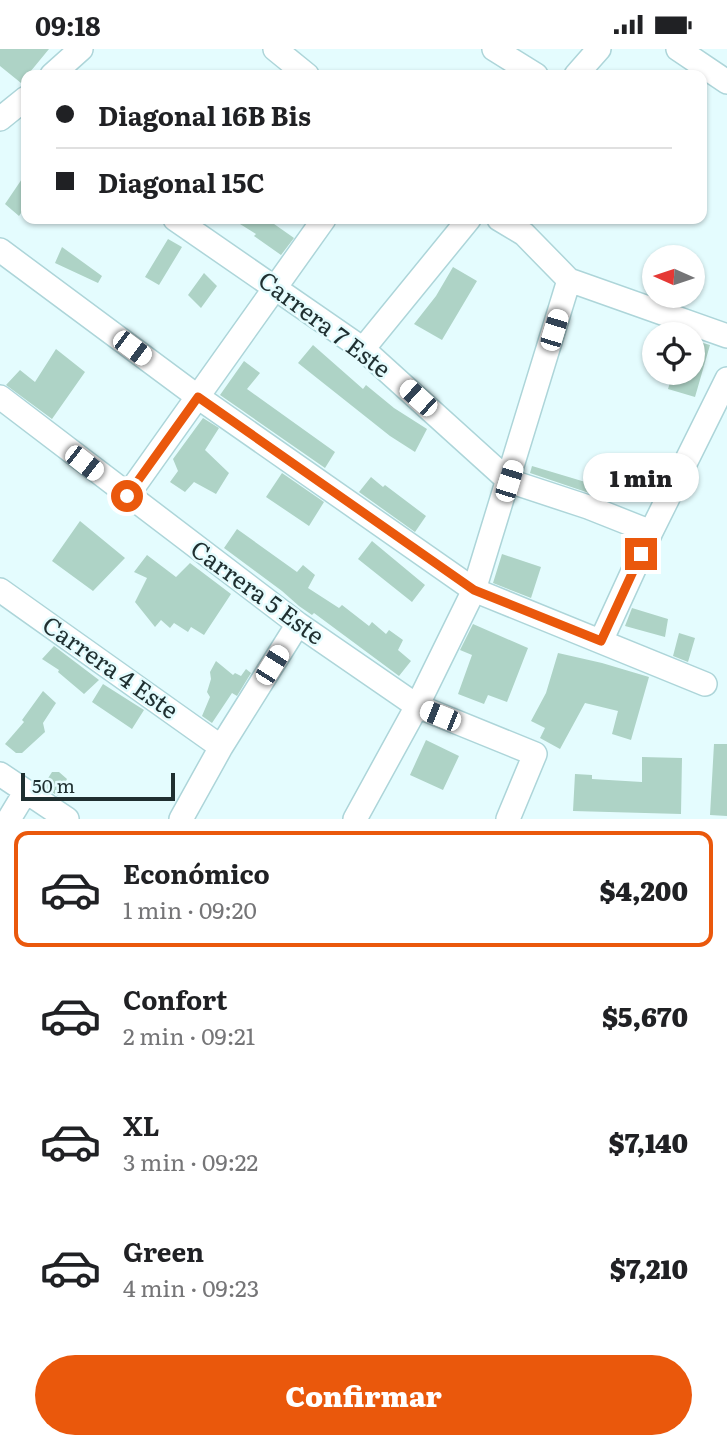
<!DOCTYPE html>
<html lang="es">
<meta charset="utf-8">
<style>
:root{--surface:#fff;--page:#f2f2f2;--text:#202124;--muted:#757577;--line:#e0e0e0;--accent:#ea580c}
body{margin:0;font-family:Literata,serif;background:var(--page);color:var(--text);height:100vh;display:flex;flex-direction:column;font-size:26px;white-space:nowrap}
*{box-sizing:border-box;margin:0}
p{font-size:23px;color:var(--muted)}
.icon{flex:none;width:38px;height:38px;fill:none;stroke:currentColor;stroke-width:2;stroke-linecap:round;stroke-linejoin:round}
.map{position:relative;height:770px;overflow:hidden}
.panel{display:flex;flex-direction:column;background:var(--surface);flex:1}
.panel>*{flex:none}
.hud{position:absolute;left:21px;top:21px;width:686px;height:154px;border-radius:14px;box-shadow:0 2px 5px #0004;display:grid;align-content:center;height:154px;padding:0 35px;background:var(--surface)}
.needle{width:46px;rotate:273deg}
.tools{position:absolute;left:642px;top:196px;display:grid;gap:14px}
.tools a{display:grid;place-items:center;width:63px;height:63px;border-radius:50%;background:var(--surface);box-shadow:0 2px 5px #0004;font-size:35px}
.scale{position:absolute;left:21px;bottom:18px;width:154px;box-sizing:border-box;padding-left:7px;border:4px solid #1f2f30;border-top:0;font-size:19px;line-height:24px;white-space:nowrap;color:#1f2f30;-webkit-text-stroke:5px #e4fcfe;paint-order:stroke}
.end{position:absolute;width:32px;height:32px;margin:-16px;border:9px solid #ea580c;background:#fff;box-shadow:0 0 0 4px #fff}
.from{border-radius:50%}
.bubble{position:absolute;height:49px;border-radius:24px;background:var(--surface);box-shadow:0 2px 5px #0004;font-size:23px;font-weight:800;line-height:49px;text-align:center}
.car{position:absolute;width:21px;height:42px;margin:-21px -10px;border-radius:9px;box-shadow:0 0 5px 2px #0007;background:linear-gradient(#fff 24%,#345 0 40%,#fff 0 76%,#345 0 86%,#fff 0)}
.hud b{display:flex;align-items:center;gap:24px;height:66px;font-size:26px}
.hud b+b{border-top:2px solid var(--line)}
.hud i{width:18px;height:18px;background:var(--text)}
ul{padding:12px 0 0;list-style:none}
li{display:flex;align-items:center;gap:21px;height:116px;margin:0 14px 10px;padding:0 21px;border:4px solid transparent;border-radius:14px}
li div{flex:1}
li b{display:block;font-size:26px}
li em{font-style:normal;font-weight:800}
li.selected{border-color:var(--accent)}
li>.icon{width:63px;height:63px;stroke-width:1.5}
.primary-button{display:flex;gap:14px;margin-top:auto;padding:14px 35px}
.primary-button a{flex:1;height:80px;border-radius:42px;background:var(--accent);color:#fff;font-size:28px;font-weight:800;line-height:80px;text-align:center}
.status{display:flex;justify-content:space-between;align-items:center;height:49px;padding:0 35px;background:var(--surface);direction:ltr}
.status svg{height:19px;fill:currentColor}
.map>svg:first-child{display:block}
.building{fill:#aed3c6}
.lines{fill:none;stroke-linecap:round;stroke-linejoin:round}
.minor-casing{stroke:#add5d9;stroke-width:26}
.minor{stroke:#fff;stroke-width:23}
.route{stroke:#ea580c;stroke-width:9}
.labels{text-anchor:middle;stroke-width:5;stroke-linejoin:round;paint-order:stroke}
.street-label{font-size:24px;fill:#1f2f30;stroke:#e4fcfe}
</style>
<div class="status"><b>09:18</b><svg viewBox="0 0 49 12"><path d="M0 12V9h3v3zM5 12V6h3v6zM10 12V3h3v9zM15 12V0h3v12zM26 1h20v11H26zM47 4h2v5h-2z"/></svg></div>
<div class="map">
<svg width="727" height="770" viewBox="0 0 727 770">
<rect width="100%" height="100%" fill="#e4fcfe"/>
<path class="building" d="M 0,0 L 49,0 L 21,34 L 0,17 Z
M 26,124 L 26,157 L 19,167 L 5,155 Z
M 232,170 L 267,170 L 294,189 L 281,206 L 254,187 L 256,185 Z
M 168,190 L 182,198 L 159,236 L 145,228 Z
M 62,198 L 102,227 L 98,234 L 55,214 Z
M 453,218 L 477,232 L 442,291 L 414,275 L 436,247 Z
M 204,224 L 217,237 L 201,259 L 188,246 Z
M 693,291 L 710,296 L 695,348 L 668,340 L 673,324 L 693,324 Z
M 313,296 L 363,340 L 366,336 L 394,359 L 427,380 L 415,403 L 390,387 L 298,314 Z
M 56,300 L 85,323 L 52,370 L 6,336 L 20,321 L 35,333 Z
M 244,312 L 260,324 L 247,340 L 335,403 L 325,419 L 220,346 Z
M 203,369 L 219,379 L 205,401 L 229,424 L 216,445 L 194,433 L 185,443 L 170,433 L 178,422 L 173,410 Z
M 532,417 L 592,435 L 589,444 L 530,424 Z
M 282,424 L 324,453 L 309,477 L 266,448 Z
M 371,428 L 383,438 L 385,436 L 426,467 L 415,483 L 359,443 Z
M 80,472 L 125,509 L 93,542 L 52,512 Z
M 237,480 L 297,523 L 303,516 L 315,526 L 308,539 L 339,559 L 342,556 L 369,577 L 372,573 L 386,585 L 389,581 L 403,591 L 398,601 L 411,612 L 399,627 L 314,564 L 312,566 L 299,557 L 282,542 L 224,499 Z
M 372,492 L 425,536 L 412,553 L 358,510 Z
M 502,505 L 541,518 L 531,549 L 493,534 Z
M 147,506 L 176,528 L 190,514 L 231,545 L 204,586 L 191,578 L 188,583 L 174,574 L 170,579 L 161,571 L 155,578 L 135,553 L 147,529 L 134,523 Z
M 632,559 L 668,570 L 665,588 L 625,577 Z
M 473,575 L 528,599 L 507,653 L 488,646 L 484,655 L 458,645 L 472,606 L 460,601 Z
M 679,584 L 695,589 L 688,613 L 673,607 Z
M 54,597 L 99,631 L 84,645 L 58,623 L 59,621 L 42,610 Z
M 558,604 L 602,614 L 649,628 L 631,691 L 612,685 L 618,662 L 585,654 L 560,700 L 540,689 L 545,679 L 531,672 L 546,644 Z
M 216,612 L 233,626 L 235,624 L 241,627 L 246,620 L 251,624 L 237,647 L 232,644 L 212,674 L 202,667 L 210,648 L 207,643 L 211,630 L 210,623 Z
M 103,635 L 144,661 L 132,680 L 92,653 Z
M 43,642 L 56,654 L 43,674 L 45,683 L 22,704 L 16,704 L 5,695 L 24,673 L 22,671 Z
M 426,691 L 459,707 L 443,741 L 410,726 Z
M 714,695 L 727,695 L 727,767 L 710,766 Z
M 642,708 L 682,709 L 681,765 L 573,762 L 575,725 L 592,726 L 592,730 L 642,733 Z
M 52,723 L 59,723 L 67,730 L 58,747 L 43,737 Z"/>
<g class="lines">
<defs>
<path id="minor" d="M 275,0 L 307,26
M 494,0 L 536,26
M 678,0 L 727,33
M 52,26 L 81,0
M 576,26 L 599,0
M 0,70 L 26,49
M 175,170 L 363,300 L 509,432 L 588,458 L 651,483
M 499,170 L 524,185 L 569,231 L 727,287
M 0,201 L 198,348 L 474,541 L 705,635
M 363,300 L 469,170
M 0,348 L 298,575 L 417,657 L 535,705 L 508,770
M 127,447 L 324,170
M 0,541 L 221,698
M 601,592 L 651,483 L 727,330
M 0,725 L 67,770
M 9,770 L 26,742
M 181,770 L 221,698 L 298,575
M 355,770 L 417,657 L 474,541 L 569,231"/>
</defs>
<use href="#minor" class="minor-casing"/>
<use href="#minor" class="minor"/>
</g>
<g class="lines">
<path class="route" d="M 127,447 L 198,348 L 474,541 L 601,592 L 641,505"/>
</g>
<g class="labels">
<g class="street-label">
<text transform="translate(324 276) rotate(37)" y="8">Carrera 7 Este</text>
<text transform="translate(257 544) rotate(36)" y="8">Carrera 5 Este</text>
<text transform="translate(110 619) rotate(35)" y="8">Carrera 4 Este</text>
</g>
</g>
</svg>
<div class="tools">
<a><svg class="needle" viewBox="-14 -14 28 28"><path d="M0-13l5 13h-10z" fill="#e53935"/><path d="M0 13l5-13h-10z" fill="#757577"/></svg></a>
<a><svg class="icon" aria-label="locate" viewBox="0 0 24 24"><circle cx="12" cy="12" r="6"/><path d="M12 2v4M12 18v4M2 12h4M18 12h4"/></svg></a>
</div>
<div class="scale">50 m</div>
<i class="end from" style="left:127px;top:447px"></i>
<i class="end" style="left:641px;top:505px"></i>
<div class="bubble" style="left:583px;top:404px;width:116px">1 min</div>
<i class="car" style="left:554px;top:281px;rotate:17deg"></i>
<i class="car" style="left:132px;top:299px;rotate:127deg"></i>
<i class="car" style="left:418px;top:349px;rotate:312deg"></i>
<i class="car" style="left:84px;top:414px;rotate:128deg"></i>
<i class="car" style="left:509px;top:432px;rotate:17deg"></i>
<i class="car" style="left:272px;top:616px;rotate:32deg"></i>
<i class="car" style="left:440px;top:667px;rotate:292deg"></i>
<div class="hud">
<b><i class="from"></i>Diagonal 16B Bis</b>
<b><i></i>Diagonal 15C</b>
</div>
</div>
<section class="panel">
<ul>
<li class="selected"><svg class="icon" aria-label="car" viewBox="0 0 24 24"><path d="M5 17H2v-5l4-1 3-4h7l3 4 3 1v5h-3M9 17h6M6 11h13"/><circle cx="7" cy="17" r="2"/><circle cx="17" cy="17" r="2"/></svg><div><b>Económico</b><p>1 min · 09:20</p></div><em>$4,200</em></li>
<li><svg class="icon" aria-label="car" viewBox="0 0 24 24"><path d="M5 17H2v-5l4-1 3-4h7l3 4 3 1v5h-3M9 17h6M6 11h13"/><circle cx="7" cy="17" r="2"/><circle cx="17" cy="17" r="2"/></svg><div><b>Confort</b><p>2 min · 09:21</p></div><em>$5,670</em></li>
<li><svg class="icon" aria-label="car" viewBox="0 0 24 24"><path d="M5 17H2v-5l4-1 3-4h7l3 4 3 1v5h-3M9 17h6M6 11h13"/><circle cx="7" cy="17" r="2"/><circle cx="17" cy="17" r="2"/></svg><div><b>XL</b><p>3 min · 09:22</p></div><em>$7,140</em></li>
<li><svg class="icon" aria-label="car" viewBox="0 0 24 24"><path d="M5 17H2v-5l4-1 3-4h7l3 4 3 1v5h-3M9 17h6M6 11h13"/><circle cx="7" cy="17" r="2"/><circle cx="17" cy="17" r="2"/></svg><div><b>Green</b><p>4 min · 09:23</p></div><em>$7,210</em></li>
</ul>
<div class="primary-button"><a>Confirmar</a></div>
</section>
